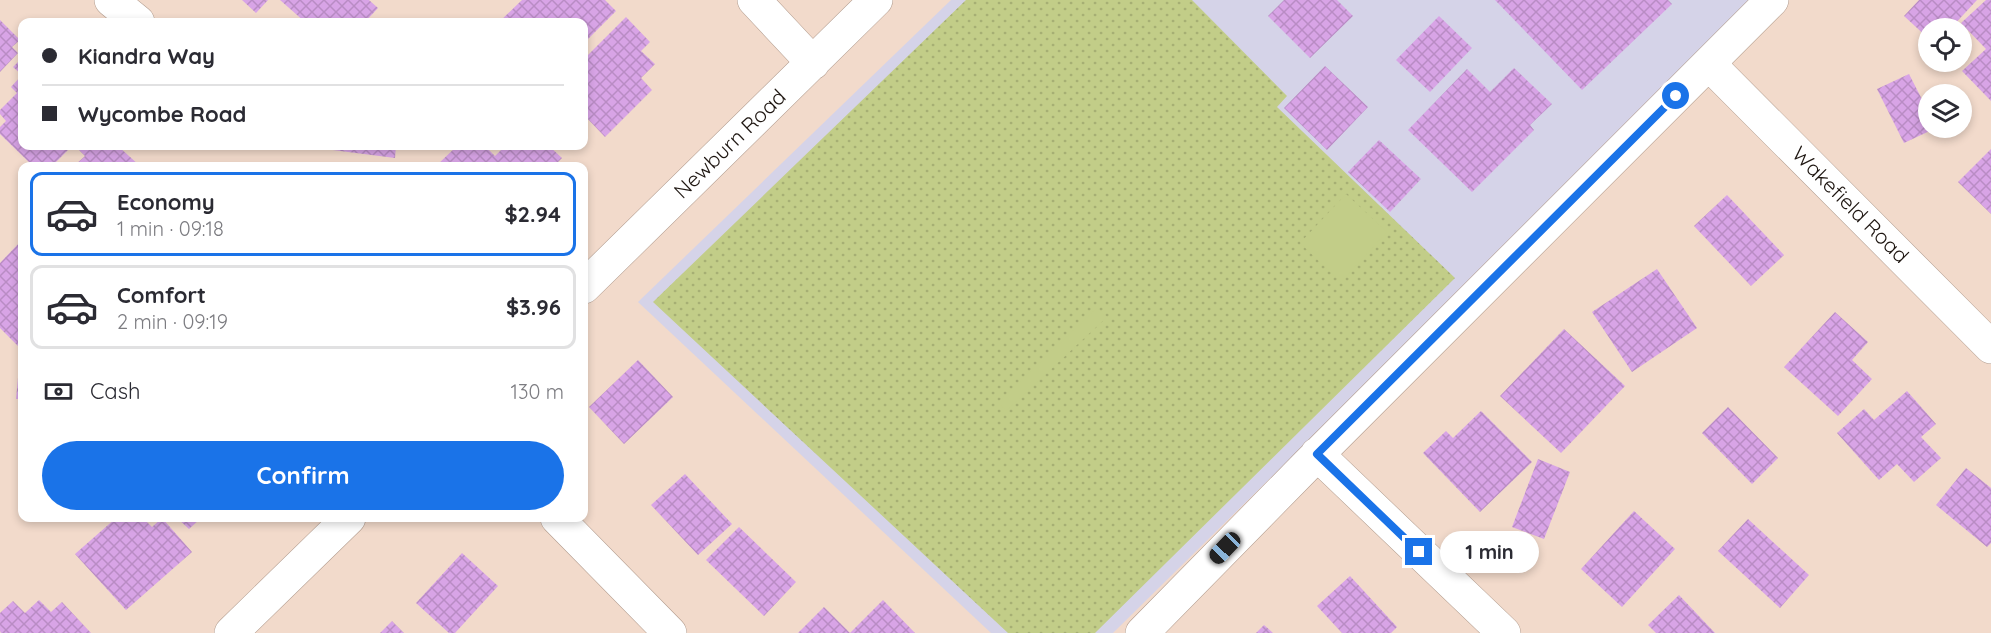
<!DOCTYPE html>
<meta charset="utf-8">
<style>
:root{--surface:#fff;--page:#f2f2f3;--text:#2b2b33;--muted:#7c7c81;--line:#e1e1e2;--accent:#1a73e8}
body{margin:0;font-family:Quicksand,sans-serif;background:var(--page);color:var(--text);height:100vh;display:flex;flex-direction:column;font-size:22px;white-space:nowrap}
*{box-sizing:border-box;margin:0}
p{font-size:20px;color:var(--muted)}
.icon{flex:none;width:33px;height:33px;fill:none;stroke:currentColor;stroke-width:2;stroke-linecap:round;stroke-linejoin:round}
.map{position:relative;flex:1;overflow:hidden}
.details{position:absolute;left:18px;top:162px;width:570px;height:360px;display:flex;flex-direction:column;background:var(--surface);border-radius:12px;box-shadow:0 3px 9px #0003}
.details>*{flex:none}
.hud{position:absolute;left:18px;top:18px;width:570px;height:132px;border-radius:12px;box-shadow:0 3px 9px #0003;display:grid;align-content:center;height:132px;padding:0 24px;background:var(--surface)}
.tools{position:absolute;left:1918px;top:18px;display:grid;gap:12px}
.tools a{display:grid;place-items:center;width:54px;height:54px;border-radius:50%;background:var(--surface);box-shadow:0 3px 9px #0003;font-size:30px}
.end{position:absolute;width:27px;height:27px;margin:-14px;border:8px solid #1a73e8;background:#fff;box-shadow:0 0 0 3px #fff}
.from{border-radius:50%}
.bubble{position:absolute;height:42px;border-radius:21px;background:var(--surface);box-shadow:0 3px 9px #0003;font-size:20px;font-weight:700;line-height:42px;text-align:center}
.car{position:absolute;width:18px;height:36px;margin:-18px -9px;border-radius:8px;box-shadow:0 0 4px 2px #0007;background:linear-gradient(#222 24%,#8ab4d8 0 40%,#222 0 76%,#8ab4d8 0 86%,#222 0)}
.hud b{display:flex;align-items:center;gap:21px;height:57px;font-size:22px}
.hud b+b{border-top:2px solid var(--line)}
.hud i{width:15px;height:15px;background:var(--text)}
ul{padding:10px 0 0;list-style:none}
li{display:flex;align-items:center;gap:18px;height:84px;margin:0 12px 9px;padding:0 12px;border:3px solid var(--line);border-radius:12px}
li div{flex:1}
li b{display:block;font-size:22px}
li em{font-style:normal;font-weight:700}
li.current{border-color:var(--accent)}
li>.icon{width:54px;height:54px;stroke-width:1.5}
.pay{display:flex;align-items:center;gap:15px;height:66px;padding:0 24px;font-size:22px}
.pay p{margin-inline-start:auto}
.primary-button{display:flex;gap:12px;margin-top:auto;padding:12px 24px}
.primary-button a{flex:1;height:69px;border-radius:36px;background:var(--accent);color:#fff;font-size:24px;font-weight:700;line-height:69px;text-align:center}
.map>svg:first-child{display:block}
.education{fill:#d5d3e8}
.grass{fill:url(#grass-dots)}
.park{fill:#c2cd88}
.building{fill:url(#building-cross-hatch)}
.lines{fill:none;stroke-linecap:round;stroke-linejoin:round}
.minor-casing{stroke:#b19b8d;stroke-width:34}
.minor{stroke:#fff;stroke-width:33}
.route{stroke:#1a73e8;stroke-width:8}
.labels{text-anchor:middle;stroke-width:4.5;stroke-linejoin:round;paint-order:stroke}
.street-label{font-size:21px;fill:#1e1611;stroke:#fff}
</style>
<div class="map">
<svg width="1991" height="633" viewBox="0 0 1991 633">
<defs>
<pattern id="grass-dots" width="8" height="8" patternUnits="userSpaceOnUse" patternTransform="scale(1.5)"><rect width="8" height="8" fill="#c2cd88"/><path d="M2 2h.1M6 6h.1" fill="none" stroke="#a6af74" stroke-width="1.8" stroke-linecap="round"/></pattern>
<pattern id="building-cross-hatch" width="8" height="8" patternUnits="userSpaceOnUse" patternTransform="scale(1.5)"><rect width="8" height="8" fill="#d8a4e6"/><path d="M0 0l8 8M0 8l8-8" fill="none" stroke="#b98cc4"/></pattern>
</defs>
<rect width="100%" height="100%" fill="#f2dacb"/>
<path class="education" d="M 951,0 L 1756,0 L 1113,633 L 991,633 L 638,302 Z"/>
<path class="grass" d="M 966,0 L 1192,0 L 1287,96 L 1277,107 L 1455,278 L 1095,633 L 1008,633 L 653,302 Z"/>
<path class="park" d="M 1346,194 L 1387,232 L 1341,282 L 1300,243 Z
M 1097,308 L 1107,317 L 1006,411 L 998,402 Z"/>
<path class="building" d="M 242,0 L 268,0 L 256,13 Z
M 280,0 L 369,0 L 378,8 L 365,22 L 305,22 Z
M 522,0 L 605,0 L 616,11 L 584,43 L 584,22 L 499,22 Z
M 1284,0 L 1337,0 L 1353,16 L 1310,58 L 1268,16 Z
M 1495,0 L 1668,0 L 1672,4 L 1582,90 Z
M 1919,0 L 1977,0 L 1951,28 L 1929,28 L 1929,39 L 1904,16 Z
M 1986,0 L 1991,0 L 1991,101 L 1962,71 L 1986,49 L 1961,23 Z
M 1439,16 L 1472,48 L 1430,92 L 1396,60 Z
M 626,17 L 650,42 L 641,51 L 655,64 L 641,78 L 652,90 L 605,137 L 584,115 L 584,59 Z
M 0,20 L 20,40 L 12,47 L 18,53 L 0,72 Z
M 22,58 L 22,146 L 72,146 L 52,166 L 33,166 L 0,134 L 0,127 L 6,121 L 0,114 L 0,110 L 17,93 L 11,87 L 22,75 L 13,67 Z
M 1325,66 L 1368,107 L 1327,150 L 1284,108 Z
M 1514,68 L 1552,104 L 1530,125 L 1534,130 L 1472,192 L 1408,130 L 1467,69 L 1490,92 Z
M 1909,74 L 1929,113 L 1929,128 L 1936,128 L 1904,143 L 1877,89 Z
M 1379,140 L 1421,179 L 1390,212 L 1348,172 Z
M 83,146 L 118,146 L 140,166 L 74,166 L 85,156 L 79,150 Z
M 317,146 L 396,146 L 395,158 L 317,148 Z
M 457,146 L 485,146 L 495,156 L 505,146 L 509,150 L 515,146 L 519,150 L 523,146 L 549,146 L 562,158 L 554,166 L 436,166 Z
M 1991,149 L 1991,214 L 1958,182 Z
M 1727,195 L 1784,255 L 1751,286 L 1694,226 Z
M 22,240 L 22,350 L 0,328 L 0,263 Z
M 1657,269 L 1697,328 L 1632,372 L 1592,312 Z
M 1835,312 L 1868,342 L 1852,360 L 1872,379 L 1838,416 L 1784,367 Z
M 1564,329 L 1625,386 L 1561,453 L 1500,396 Z
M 638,360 L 673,397 L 624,444 L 589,407 Z
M 19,367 L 22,367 L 22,399 L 16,399 Z
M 1907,391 L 1936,424 L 1921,437 L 1941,458 L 1914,482 L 1897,464 L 1879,480 L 1837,433 L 1864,409 L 1874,420 Z
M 1728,407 L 1778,458 L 1752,484 L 1702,433 Z
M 1481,411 L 1532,462 L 1480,512 L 1423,453 L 1446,431 L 1453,438 Z
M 1538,459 L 1570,472 L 1544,539 L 1512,527 Z
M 1966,468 L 1991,488 L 1991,543 L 1987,547 L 1936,505 Z
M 685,474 L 732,524 L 698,555 L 651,505 Z
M 1634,511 L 1675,549 L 1622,607 L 1581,569 Z
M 116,518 L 143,518 L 152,527 L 162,518 L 192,552 L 126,610 L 75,554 Z
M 177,518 L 210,518 L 205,522 L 201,518 L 189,529 Z
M 1748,519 L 1809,575 L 1780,608 L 1718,551 Z
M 739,527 L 796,582 L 764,616 L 706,560 Z
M 462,553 L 498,586 L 455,633 L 449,633 L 416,603 Z
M 1350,576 L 1397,627 L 1391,633 L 1342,633 L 1317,606 Z
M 1679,595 L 1715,633 L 1656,633 L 1648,625 Z
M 39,600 L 51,612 L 62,602 L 91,633 L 1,633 L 0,631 L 0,613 L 13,601 L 25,613 Z
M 883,600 L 915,633 L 798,633 L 824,607 L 850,633 Z
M 392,621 L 404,633 L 380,633 Z
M 1264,625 L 1273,633 L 1256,633 Z"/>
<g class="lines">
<defs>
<path id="minor" d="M 111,0 L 138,22
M 754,0 L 813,63
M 1709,64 L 1991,347
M 584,287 L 876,0
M 1317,454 L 1504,633
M 557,518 L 670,633
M 231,633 L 349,518
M 1142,633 L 1308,464 L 1772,0"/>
</defs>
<use href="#minor" class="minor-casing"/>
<use href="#minor" class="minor"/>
</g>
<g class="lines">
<path class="route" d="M 1419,552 L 1317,454 L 1676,96"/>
</g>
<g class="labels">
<g class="street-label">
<text transform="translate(730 144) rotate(-44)" y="7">Newburn Road</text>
<text transform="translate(1850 205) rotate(45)" y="7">Wakefield Road</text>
</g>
</g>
</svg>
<div class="tools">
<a><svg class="icon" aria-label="locate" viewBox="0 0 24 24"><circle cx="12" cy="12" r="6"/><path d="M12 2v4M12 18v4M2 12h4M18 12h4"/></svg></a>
<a><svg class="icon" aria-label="layers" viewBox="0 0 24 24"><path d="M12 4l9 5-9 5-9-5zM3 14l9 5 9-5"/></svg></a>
</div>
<i class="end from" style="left:1676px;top:96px"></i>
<i class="end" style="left:1419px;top:552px"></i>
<div class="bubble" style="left:1440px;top:531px;width:99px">1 min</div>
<i class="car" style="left:1225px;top:548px;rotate:224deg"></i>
<div class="hud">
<b><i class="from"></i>Kiandra Way</b>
<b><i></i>Wycombe Road</b>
</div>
<section class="details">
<ul>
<li class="current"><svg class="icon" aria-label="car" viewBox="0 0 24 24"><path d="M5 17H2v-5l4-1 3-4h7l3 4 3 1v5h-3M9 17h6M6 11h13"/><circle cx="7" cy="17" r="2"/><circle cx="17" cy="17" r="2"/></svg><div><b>Economy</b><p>1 min · 09:18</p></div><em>$2.94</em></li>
<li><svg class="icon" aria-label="car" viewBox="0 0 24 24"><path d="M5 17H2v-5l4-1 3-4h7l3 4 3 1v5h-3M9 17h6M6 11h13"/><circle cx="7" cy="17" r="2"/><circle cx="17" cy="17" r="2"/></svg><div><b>Comfort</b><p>2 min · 09:19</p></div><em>$3.96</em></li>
</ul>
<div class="pay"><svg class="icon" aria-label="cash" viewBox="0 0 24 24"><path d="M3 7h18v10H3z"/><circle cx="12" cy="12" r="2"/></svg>Cash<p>130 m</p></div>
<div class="primary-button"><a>Confirm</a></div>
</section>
</div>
